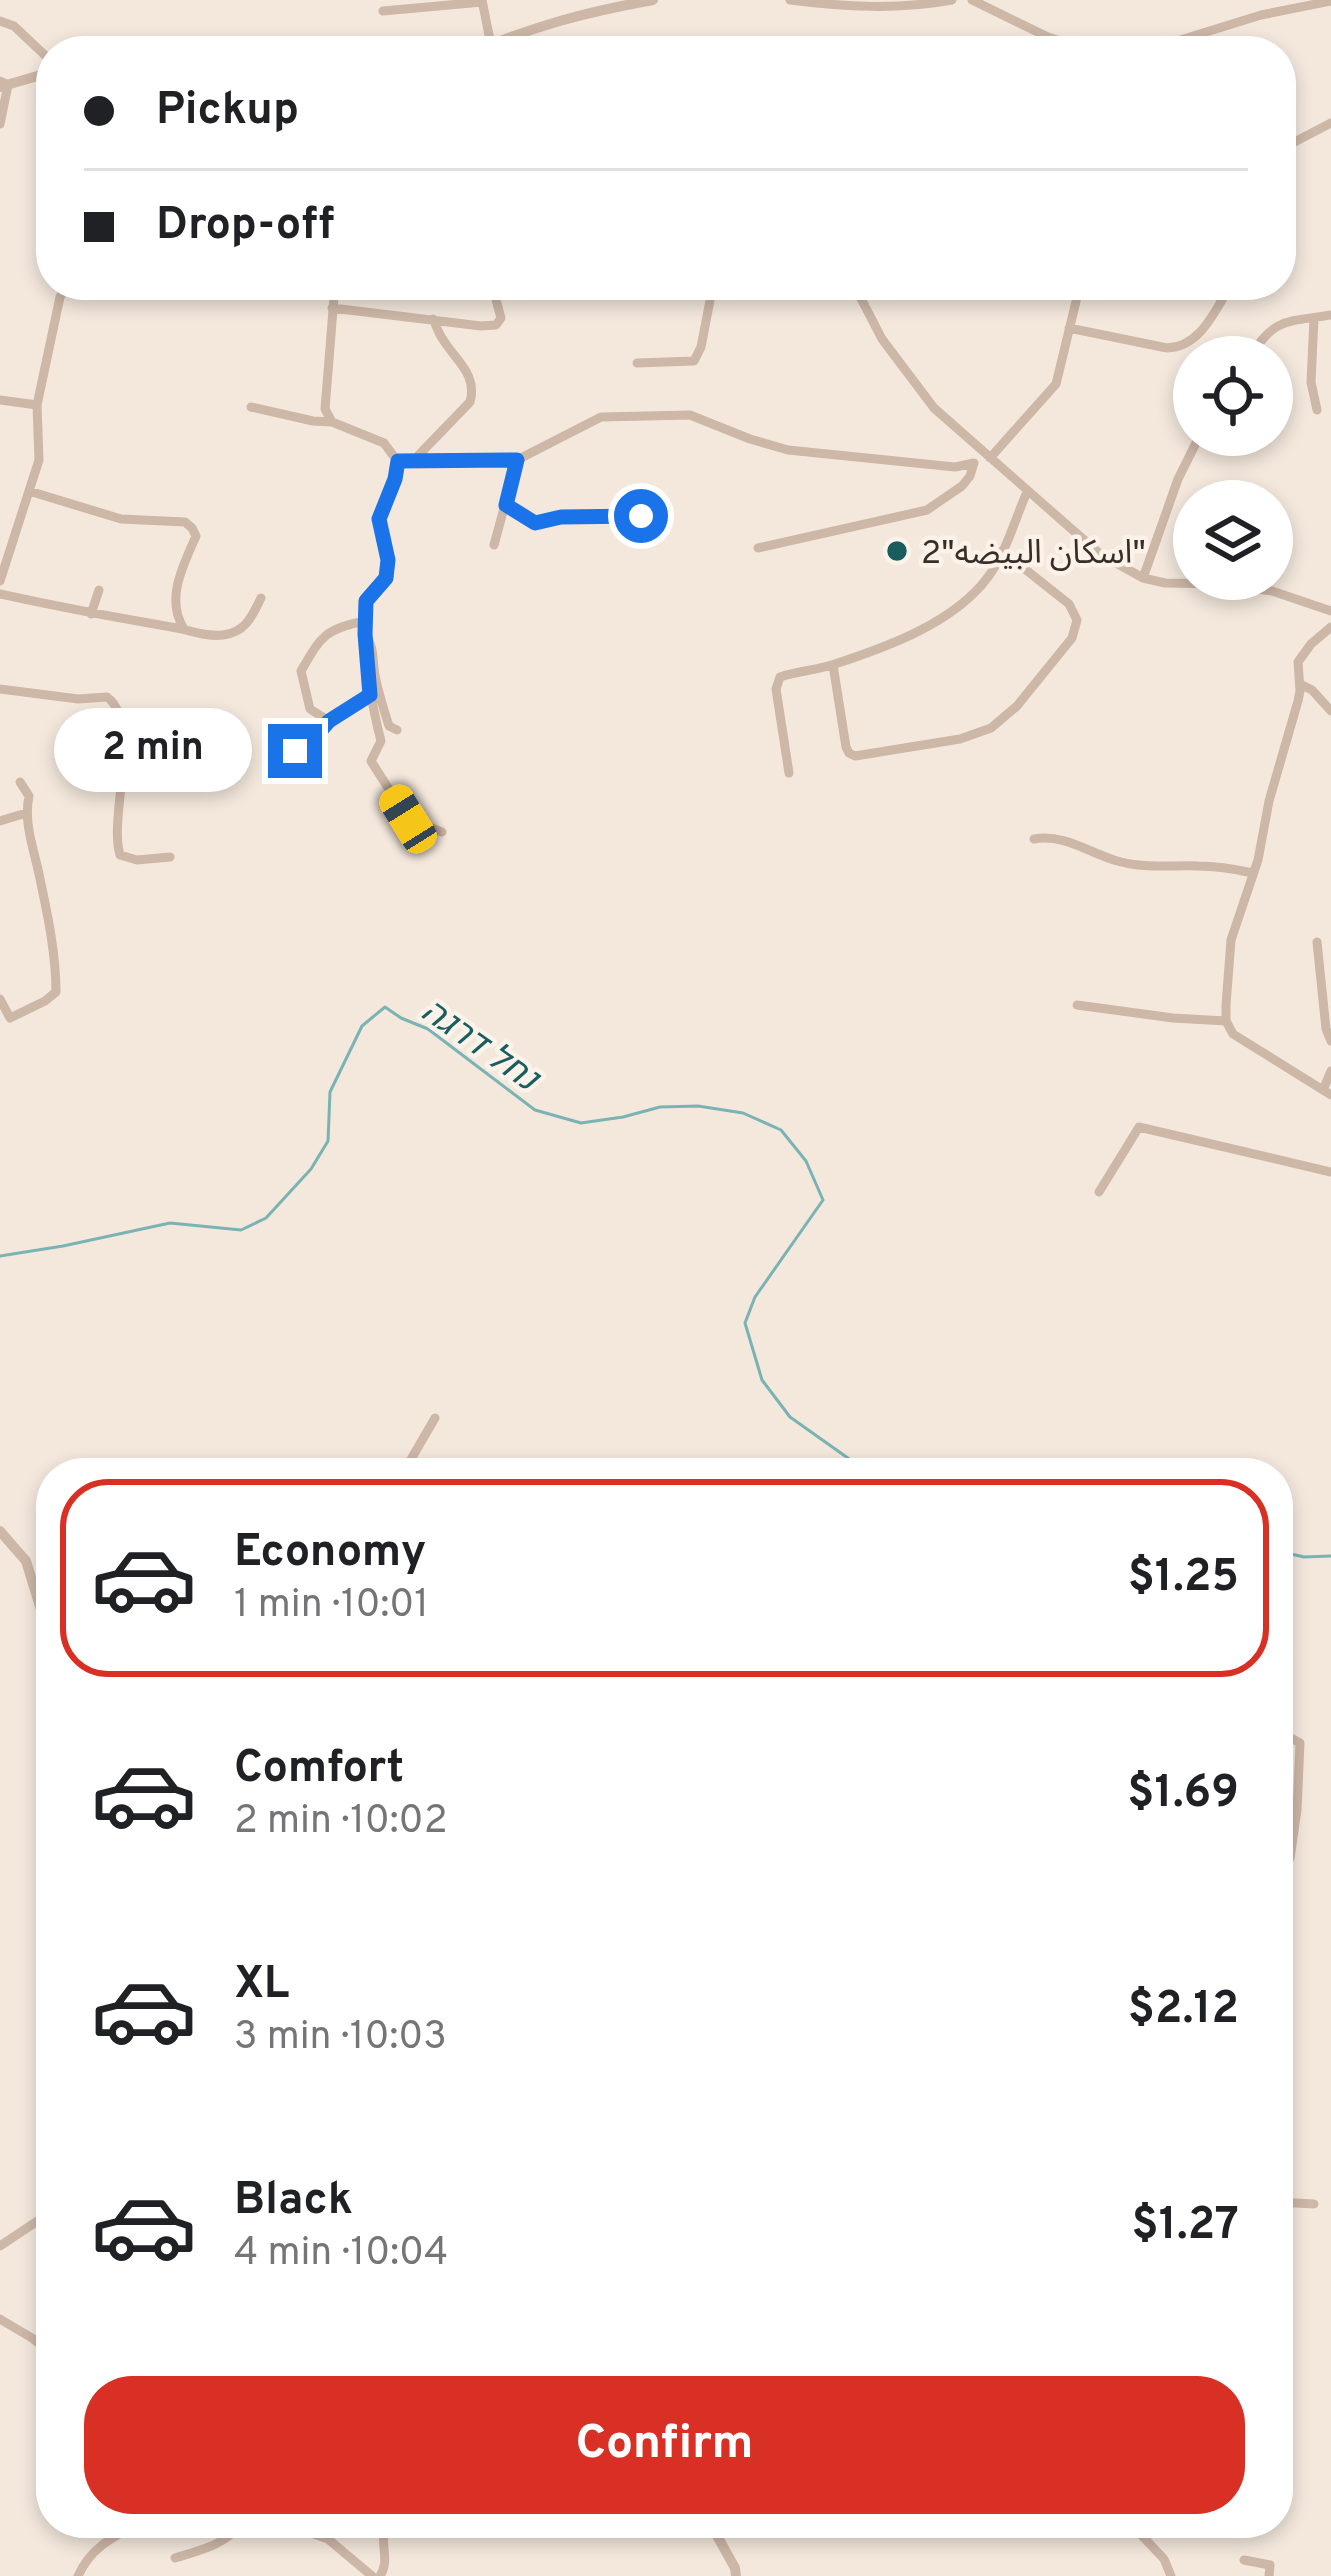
<!DOCTYPE html>
<meta charset="utf-8">
<style>
:root{--surface:#fff;--page:#f6f6f6;--text:#202124;--muted:#757577;--line:#e0e0e0;--accent:#d93025}
body{margin:0;font-family:Overpass,"Noto Sans Arabic",Heebo,sans-serif;background:var(--page);color:var(--text);height:100vh;display:flex;flex-direction:column;font-size:45px;white-space:nowrap}
*{box-sizing:border-box;margin:0}
p{font-size:39px;color:var(--muted)}
.icon{flex:none;width:66px;height:66px;fill:none;stroke:currentColor;stroke-width:2;stroke-linecap:round;stroke-linejoin:round}
.map{position:relative;flex:1;overflow:hidden}
.details{position:absolute;left:36px;top:1458px;width:1257px;height:1080px;display:flex;flex-direction:column;background:var(--surface);border-radius:48px;box-shadow:0 6px 18px #0003}
.details>*{flex:none}
.guide{position:absolute;left:36px;top:36px;width:1260px;height:264px;border-radius:48px;box-shadow:0 6px 18px #0003;display:grid;align-content:center;height:264px;padding:0 48px;background:var(--surface)}
.fabs{position:absolute;left:1173px;top:336px;display:grid;gap:24px}
.fabs a{display:grid;place-items:center;width:120px;height:120px;border-radius:50%;background:var(--surface);box-shadow:0 6px 18px #0003;font-size:60px}
.end{position:absolute;width:54px;height:54px;margin:-27px;border:15px solid #1a73e8;background:#fff;box-shadow:0 0 0 6px #fff}
.from{border-radius:50%}
.bubble{position:absolute;height:84px;border-radius:42px;background:var(--surface);box-shadow:0 6px 18px #0003;font-size:39px;font-weight:700;line-height:84px;text-align:center}
.car{position:absolute;width:36px;height:72px;margin:-36px -18px;border-radius:15px;box-shadow:0 0 9px 3px #0007;background:linear-gradient(#f5c518 24%,#345 0 40%,#f5c518 0 76%,#345 0 86%,#f5c518 0)}
.guide b{display:flex;align-items:center;gap:42px;height:114px;font-size:45px}
.guide b+b{border-top:3px solid var(--line)}
.guide i{width:30px;height:30px;background:var(--text)}
ul{padding:21px 0 0;list-style:none}
li{display:flex;align-items:center;gap:36px;height:198px;margin:0 24px 18px;padding:0 24px;border:6px solid transparent;border-radius:48px}
li div{flex:1}
li b{display:block;font-size:45px}
li em{font-style:normal;font-weight:700}
li.active{border-color:var(--accent)}
li>.icon{width:108px;height:108px;stroke-width:1.5}
.action{display:flex;gap:24px;margin-top:auto;padding:24px 48px}
.action a{flex:1;height:138px;border-radius:48px;background:var(--accent);color:#fff;font-size:48px;font-weight:700;line-height:138px;text-align:center}
.map>svg:first-child{display:block}
.lines{fill:none;stroke-linecap:round;stroke-linejoin:round}
.stream{stroke:#79b3b4;stroke-width:3}
.minor{stroke:#cdb7a7;stroke-width:9}
.tertiary{stroke:#cdb7a7;stroke-width:10}
.route{stroke:#1a73e8;stroke-width:15}
.poi-dot{fill:#1a5d5e;stroke:#fbf2ea;stroke-width:4.5}
.labels{text-anchor:middle;stroke-width:9;stroke-linejoin:round;paint-order:stroke}
.poi-label{font-size:33px;fill:#392d28;stroke:#fbf2ea;text-anchor:start}
.water-label{font-size:36px;font-style:italic;fill:#1a5d5e;stroke:#fbf2ea}
</style>
<div class="map">
<svg width="1331" height="2576" viewBox="0 0 1331 2576">
<rect width="100%" height="100%" fill="#f4e8dd"/>
<g class="lines">
<path class="stream" d="M 0,1256 L 63,1246 L 170,1223 L 241,1230 L 266,1218 L 311,1169 L 328,1141 L 330,1092 L 362,1026 L 385,1007 L 401,1018 L 428,1029 L 535,1110 L 581,1123 L 623,1117 L 660,1107 L 698,1106 L 743,1113 L 781,1130 L 806,1161 L 823,1200 L 755,1297 L 745,1323 L 762,1380 L 790,1417 L 869,1473
M 1278,1551 L 1304,1557 L 1331,1556"/>
<path class="minor" d="M 482,0 L 491,45
M 790,0 C 845,7 897,10 952,0
M 972,0 L 1048,37 L 1090,51
M 383,11 L 482,2
M 0,21 L 14,26 L 51,61
M 1145,51 L 1261,15 L 1331,1
M 0,81 L 8,85 L 0,124
M 1281,149 L 1331,123
M 335,285 L 325,409 L 332,422 L 384,443 L 398,462 C 395,481 384,496 380,515 C 376,533 390,552 387,570 C 384,585 371,588 366,601 C 356,624 374,715 381,741 L 371,761 L 408,819 L 442,832
M 854,285 L 882,339 L 934,408 L 1100,554 L 1143,578 L 1165,583 L 1223,584 L 1272,591 L 1331,611
M 332,308 L 481,326 L 496,325 L 501,318 L 492,285
M 1314,318 L 1311,382 L 1317,410
M 1069,328 L 1167,348 C 1201,347 1215,310 1231,285
M 1250,357 C 1274,317 1288,322 1331,315
M 637,363 L 694,361 L 701,347 L 713,285
M 0,400 L 37,405
M 251,407 L 313,421 L 332,422
M 990,458 L 1056,384 L 1080,285
M 398,462 L 517,460 L 601,417 L 690,415 L 750,439 L 788,450 L 955,467 L 974,463
M 412,462 L 470,402 C 478,374 455,360 442,338 C 438,332 436,325 433,319
M 29,491 L 121,519 L 185,522 L 192,528 L 196,536 C 183,566 165,599 184,629
M 506,505 L 535,523 L 561,517 L 641,516 L 655,520
M 494,545 L 517,460
M 758,548 L 927,510 L 962,486 L 970,476 L 974,463
M 1143,578 L 1178,479 L 1200,435
M 0,581 L 39,460 L 37,405 L 60,297 L 67,285
M 0,594 C 59,607 118,618 177,628 C 192,631 207,637 223,635 C 246,632 252,616 261,598
M 91,614 L 99,590
M 1331,627 L 1311,644 L 1298,662 L 1300,691 L 1298,701 L 1269,801 L 1258,860 L 1231,940 L 1226,1005 L 1226,1021 L 1233,1034 L 1331,1095
M 365,634 C 375,648 372,659 375,675 C 378,692 384,710 389,726 L 397,730
M 833,665 L 846,747 L 849,753 L 855,756 L 960,739 L 991,728 L 1017,706 L 1072,638 L 1077,620 L 1069,604 L 1002,551
M 1300,684 L 1312,690 L 1331,711
M 0,689 L 78,699 L 107,697 C 143,724 108,816 120,855 L 137,860 L 170,857
M 329,721 L 310,709 L 301,671 C 321,637 324,629 365,621
M 295,751 L 306,747 L 329,721 L 370,695
M 789,773 L 776,689 L 780,677 C 798,671 817,670 835,664 C 887,647 954,623 988,577 C 1006,553 1015,519 1027,492
M 0,821 L 26,813
M 1034,839 C 1064,834 1086,851 1114,860 C 1142,869 1169,865 1198,866 C 1217,866 1235,869 1253,873
M 1317,942 L 1326,1029 L 1331,1041
M 0,999 L 10,1018 L 45,1001 L 56,992 C 56,955 48,916 40,879 C 35,852 23,824 29,796 L 20,782
M 1077,1005 L 1173,1018 L 1226,1021
M 1323,1090 L 1331,1071
M 1099,1192 L 1139,1127 L 1331,1172
M 403,1473 L 435,1418
M 1278,1731 L 1300,1743 L 1297,1810 L 1290,1858 L 1278,1876
M 1278,2202 L 1314,2204
M 0,2246 L 51,2212
M 1278,2285 L 1285,2284
M 0,2319 L 32,2338 L 51,2353
M 282,2523 L 328,2539 L 372,2576
M 1130,2523 L 1164,2559 L 1171,2576
M 175,2558 C 201,2550 225,2545 242,2523
M 1244,2560 L 1270,2565 L 1269,2576
M 78,2576 C 91,2547 113,2537 140,2523
M 380,2576 C 393,2557 373,2537 393,2523 L 423,2533 L 462,2523"/>
<path class="tertiary" d="M 475,51 C 538,25 586,12 653,0
M 0,87 L 51,72
M 0,1531 L 26,1561 L 51,1642
M 710,2523 L 735,2568 L 736,2576"/>
</g>
<g class="lines">
<path class="route" d="M 295,751 L 306,747 L 329,721 L 370,695 L 365,634 L 366,601 L 386,578 L 388,560 L 379,519 L 395,479 L 398,461 L 517,460 L 506,505 L 535,523 L 561,517 L 641,516"/>
</g>
<circle class="poi-dot" cx="897" cy="551" r="12"/>
<g class="labels">
<g class="poi-label">
<text x="921" y="563">اسكان البيضه"2"</text>
</g>
<g class="water-label">
<text transform="translate(481 1043) rotate(35)" y="13">נחל דרגה</text>
</g>
</g>
</svg>
<div class="fabs">
<a><svg class="icon" aria-label="locate" viewBox="0 0 24 24"><circle cx="12" cy="12" r="6"/><path d="M12 2v4M12 18v4M2 12h4M18 12h4"/></svg></a>
<a><svg class="icon" aria-label="layers" viewBox="0 0 24 24"><path d="M12 4l9 5-9 5-9-5zM3 14l9 5 9-5"/></svg></a>
</div>
<i class="end from" style="left:641px;top:516px"></i>
<i class="end" style="left:295px;top:751px"></i>
<div class="bubble" style="left:54px;top:708px;width:198px">2 min</div>
<i class="car" style="left:408px;top:819px;rotate:328deg"></i>
<div class="guide">
<b><i class="from"></i>Pickup</b>
<b><i></i>Drop-off</b>
</div>
<section class="details">
<ul>
<li class="active"><svg class="icon" aria-label="car" viewBox="0 0 24 24"><path d="M5 17H2v-5l4-1 3-4h7l3 4 3 1v5h-3M9 17h6M6 11h13"/><circle cx="7" cy="17" r="2"/><circle cx="17" cy="17" r="2"/></svg><div><b>Economy</b><p>1 min · 10:01</p></div><em>$1.25</em></li>
<li><svg class="icon" aria-label="car" viewBox="0 0 24 24"><path d="M5 17H2v-5l4-1 3-4h7l3 4 3 1v5h-3M9 17h6M6 11h13"/><circle cx="7" cy="17" r="2"/><circle cx="17" cy="17" r="2"/></svg><div><b>Comfort</b><p>2 min · 10:02</p></div><em>$1.69</em></li>
<li><svg class="icon" aria-label="car" viewBox="0 0 24 24"><path d="M5 17H2v-5l4-1 3-4h7l3 4 3 1v5h-3M9 17h6M6 11h13"/><circle cx="7" cy="17" r="2"/><circle cx="17" cy="17" r="2"/></svg><div><b>XL</b><p>3 min · 10:03</p></div><em>$2.12</em></li>
<li><svg class="icon" aria-label="car" viewBox="0 0 24 24"><path d="M5 17H2v-5l4-1 3-4h7l3 4 3 1v5h-3M9 17h6M6 11h13"/><circle cx="7" cy="17" r="2"/><circle cx="17" cy="17" r="2"/></svg><div><b>Black</b><p>4 min · 10:04</p></div><em>$1.27</em></li>
</ul>
<div class="action"><a>Confirm</a></div>
</section>
</div>
